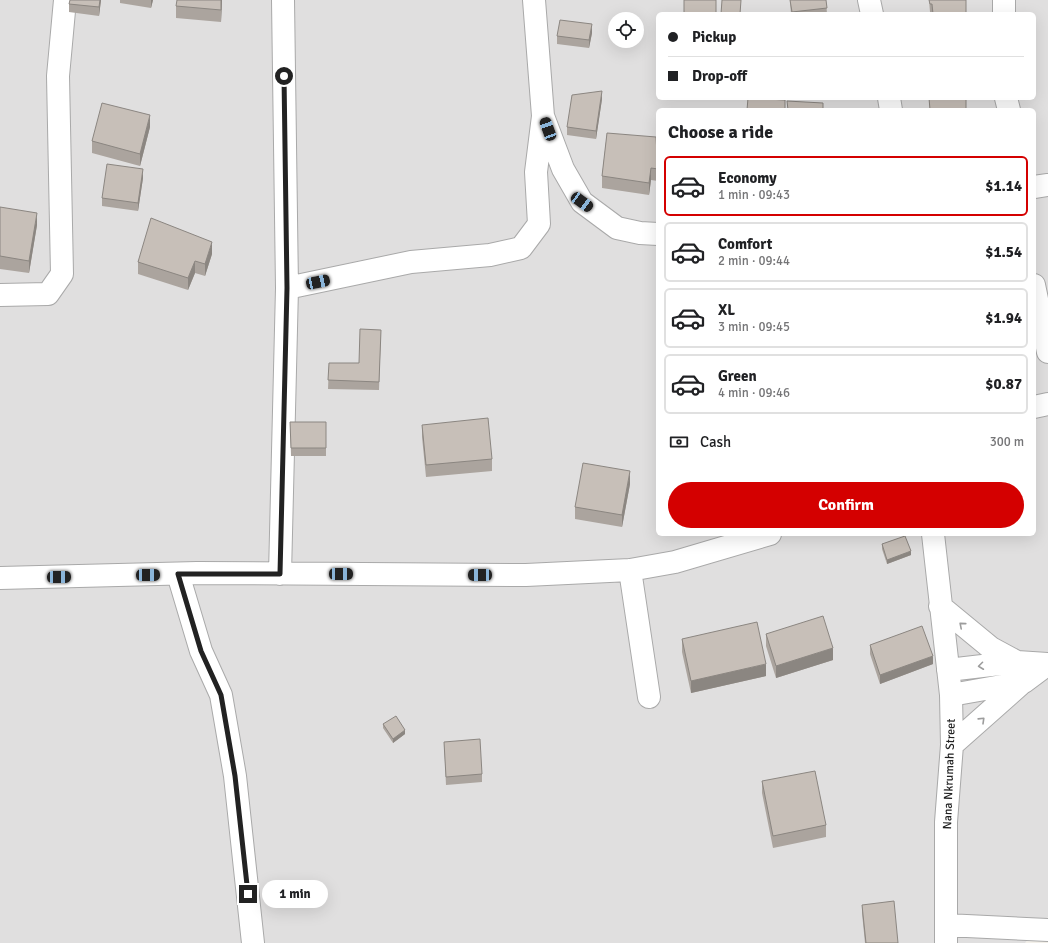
<!DOCTYPE html>
<meta charset="utf-8">
<style>
:root{--surface:#fff;--page:#f2f2f2;--text:#202124;--muted:#757577;--line:#e0e0e0;--accent:#d40000}
body{margin:0;font-family:Signika,sans-serif;background:var(--page);color:var(--text);height:100vh;display:flex;flex-direction:column;font-size:15px;white-space:nowrap}
*{box-sizing:border-box;margin:0}
p{font-size:13px;color:var(--muted)}
.icon{flex:none;width:22px;height:22px;fill:none;stroke:currentColor;stroke-width:2;stroke-linecap:round;stroke-linejoin:round}
.map{position:relative;flex:1;overflow:hidden}
.drawer{position:absolute;left:656px;top:108px;width:380px;height:428px;display:flex;flex-direction:column;background:var(--surface);border-radius:6px;box-shadow:0 4px 16px #0002}
.drawer>*{flex:none}
.guide{position:absolute;left:656px;top:12px;width:380px;height:88px;border-radius:6px;box-shadow:0 4px 16px #0002;display:grid;align-content:center;height:88px;padding:0 12px;background:var(--surface)}
.tools{position:absolute;left:608px;top:12px;display:grid;gap:8px}
.tools a{display:grid;place-items:center;width:36px;height:36px;border-radius:50%;background:var(--surface);box-shadow:0 4px 16px #0002;font-size:20px}
.end{position:absolute;width:18px;height:18px;margin:-9px;border:5px solid #222;background:#fff;box-shadow:0 0 0 2px #fff}
.from{border-radius:50%}
.bubble{position:absolute;height:28px;border-radius:14px;background:var(--surface);box-shadow:0 4px 16px #0002;font-size:13px;font-weight:700;line-height:28px;text-align:center}
.car{position:absolute;width:12px;height:24px;margin:-12px -6px;border-radius:5px;box-shadow:0 0 3px 1px #0007;background:linear-gradient(#222 24%,#8ab4d8 0 40%,#222 0 76%,#8ab4d8 0 86%,#222 0)}
.guide b{display:flex;align-items:center;gap:14px;height:38px;font-size:15px}
.guide b+b{border-top:1px solid var(--line)}
.guide i{width:10px;height:10px;background:var(--text)}
ul{padding:0;list-style:none}
li{display:flex;align-items:center;gap:12px;height:60px;margin:0 8px 6px;padding:0 4px;border:2px solid var(--line);border-radius:6px}
li div{flex:1}
li b{display:block;font-size:15px}
li em{font-style:normal;font-weight:700}
li.on{border-color:var(--accent)}
li>.icon{width:36px;height:36px;stroke-width:1.5}
h2{padding:0 12px;font-size:18px;line-height:48px}
.pay{display:flex;align-items:center;gap:10px;height:44px;padding:0 12px;font-size:15px}
.pay p{margin-inline-start:auto}
.action{display:flex;gap:8px;margin-top:auto;padding:8px 12px}
.action a{flex:1;height:46px;border-radius:24px;background:var(--accent);color:#fff;font-size:16px;font-weight:700;line-height:46px;text-align:center}
.map>svg:first-child{display:block}
.residential{fill:#e0dfdf;fill-rule:evenodd}
.lines{fill:none;stroke-linecap:round;stroke-linejoin:round}
.street-casing{stroke:#a9a9a9;stroke-width:24}
.street{stroke:#fff;stroke-width:22}
.wall{fill:#aba49e}
.shaded-wall{fill:#8b8681}
.building{fill:#c7bfb8;stroke:#8b8681}
.oneway{stroke:#9c9c9c}
.route{stroke:#222;stroke-width:5}
.labels{text-anchor:middle;stroke-width:4;stroke-linejoin:round;paint-order:stroke}
.street-label{font-size:12px;fill:#222;stroke:#fff}
</style>
<div class="map">
<svg width="1048" height="943" viewBox="0 0 1048 943">
<rect width="100%" height="100%" fill="#f2efe9"/>
<path class="residential" d="M 0,0 L 1048,0 L 1048,917 L 1025,943 L 0,943 ZM 658,14 L 1034,14 L 1034,98 L 658,98 ZM 615,19 L 637,19 L 637,41 L 615,41 ZM 658,110 L 1034,110 L 1034,534 L 658,534 Z"/>
<g class="lines">
<defs>
<path id="street" d="M 534,0 L 543,116 L 563,169 L 582,202 L 617,228 L 640,233 L 658,234
M 869,0 L 872,14
M 1004,14 L 1004,0
M 889,98 L 891,110
M 1006,98 L 1009,110
M 1034,187 L 1048,185
M 1034,285 L 1048,352
M 287,288 L 411,262 L 490,255 L 521,248 L 539,224 L 536,172 L 543,116
M 0,295 L 48,294 L 62,274 L 58,76 L 65,0
M 1034,407 L 1048,404
M 933,534 L 951,695 L 952,745 L 946,822 L 946,943
M 630,570 L 649,697
M 178,574 L 201,651 L 221,695 L 235,776 L 253,943
M 280,574 L 287,288 L 283,0
M 0,578 L 197,573 L 526,575 L 630,570 L 675,562 L 770,534
M 940,606 L 991,648 L 1017,662
M 948,670 L 1017,662 L 1048,664
M 951,695 L 1024,682 L 1048,664
M 952,745 L 1023,682
M 946,925 L 1048,930"/>
</defs>
<use href="#street" class="street-casing"/>
<use href="#street" class="street"/>
</g>
<path class="wall" d="M 101,0 L 99,16 L 69,12 L 69,4 Z
M 120,0 L 153,0 L 151,8 L 120,3 Z
M 222,0 L 221,22 L 176,18 L 176,6 Z
M 790,0 L 826,0 L 827,14 L 791,14 Z
M 929,0 L 966,14 L 933,14 L 932,12 L 930,12 Z
M 592,33 L 589,48 L 557,44 L 557,36 Z
M 602,99 L 596,139 L 567,135 L 567,127 Z
M 150,127 L 140,166 L 92,153 L 92,141 Z
M 607,133 L 658,169 L 658,181 L 651,180 L 649,195 L 602,188 L 602,176 Z
M 143,178 L 138,211 L 102,206 L 102,198 Z
M 0,207 L 37,225 L 29,273 L 0,269 Z
M 212,254 L 205,276 L 195,273 L 188,290 L 138,274 L 138,262 Z
M 381,330 L 379,390 L 328,389 L 329,363 L 359,363 Z
M 290,422 L 326,422 L 326,456 L 291,456 Z
M 422,425 L 492,459 L 492,471 L 426,477 L 422,437 Z
M 630,484 L 622,527 L 575,519 L 575,507 Z
M 882,544 L 911,555 L 887,564 L 882,549 Z
M 766,634 L 833,660 L 776,678 L 766,646 Z
M 682,639 L 766,676 L 691,693 L 682,652 Z
M 870,645 L 933,664 L 880,684 L 870,654 Z
M 383,724 L 405,734 L 393,743 L 383,728 Z
M 444,742 L 482,774 L 482,782 L 446,785 Z
M 762,781 L 826,825 L 826,837 L 773,848 L 762,793 Z
M 862,905 L 898,943 L 865,943 L 862,913 Z"/>
<path class="shaded-wall" d="M 100,0 L 101,0 L 99,16 L 99,7 Z
M 151,0 L 153,0 L 151,8 Z
M 221,0 L 222,0 L 221,22 Z
M 592,24 L 592,33 L 589,48 L 589,40 Z
M 602,91 L 602,99 L 596,139 L 596,131 Z
M 150,115 L 150,127 L 140,166 L 140,154 Z
M 651,168 L 651,180 L 649,195 L 649,183 Z
M 143,169 L 143,178 L 138,211 L 138,203 Z
M 37,213 L 37,225 L 29,273 L 29,261 Z
M 212,242 L 212,254 L 205,276 L 205,264 Z
M 195,261 L 195,273 L 188,290 L 188,278 Z
M 630,471 L 630,484 L 622,527 L 622,515 Z
M 911,551 L 911,555 L 887,564 L 887,560 Z
M 833,648 L 833,660 L 776,678 L 776,666 Z
M 933,656 L 933,664 L 880,684 L 880,675 Z
M 766,664 L 766,676 L 691,693 L 691,681 Z
M 405,730 L 405,734 L 393,743 L 393,739 Z"/>
<path class="building" d="M 70,0 L 100,0 L 99,7 L 69,4 Z
M 177,0 L 221,0 L 221,10 L 176,6 Z
M 684,0 L 716,0 L 716,14 L 684,14 Z
M 722,0 L 741,0 L 740,14 L 721,14 Z
M 790,0 L 826,0 L 827,8 L 792,12 Z
M 929,0 L 966,0 L 966,14 L 933,14 L 932,4 L 930,4 Z
M 560,20 L 592,24 L 589,40 L 557,36 Z
M 602,91 L 596,131 L 567,127 L 572,95 Z
M 748,98 L 785,100 L 785,110 L 747,110 Z
M 929,98 L 966,98 L 966,110 L 930,110 Z
M 787,101 L 823,103 L 823,110 L 788,110 Z
M 102,103 L 150,115 L 140,154 L 92,141 Z
M 607,133 L 656,137 L 658,169 L 651,168 L 649,183 L 602,176 Z
M 107,164 L 143,169 L 138,203 L 102,198 Z
M 0,207 L 37,213 L 29,261 L 0,256 Z
M 151,218 L 212,242 L 205,264 L 195,261 L 188,278 L 138,262 Z
M 360,329 L 381,330 L 379,382 L 328,380 L 329,363 L 359,363 Z
M 488,418 L 492,459 L 426,465 L 422,425 Z
M 290,422 L 326,422 L 326,448 L 291,448 Z
M 583,463 L 630,471 L 622,515 L 575,507 Z
M 905,536 L 911,551 L 887,560 L 882,544 Z
M 823,616 L 833,648 L 776,666 L 766,634 Z
M 757,622 L 766,664 L 691,681 L 682,639 Z
M 922,626 L 933,656 L 880,675 L 870,645 Z
M 396,716 L 405,730 L 393,739 L 383,724 Z
M 480,739 L 482,774 L 446,777 L 444,742 Z
M 815,771 L 826,825 L 773,836 L 762,781 Z
M 894,901 L 898,943 L 866,943 L 862,905 Z"/>
<defs><path id="oneway-chevron" d="M-2-3.5L2.5 0L-2 3.5" fill="none" stroke-width="1.6" stroke-linecap="round" stroke-linejoin="round"/></defs>
<g class="oneway">
<use href="#oneway-chevron" transform="translate(962 625) rotate(-139)"/>
<use href="#oneway-chevron" transform="translate(981 666) rotate(173)"/>
<use href="#oneway-chevron" transform="translate(982 720) rotate(-44)"/>
</g>
<g class="lines">
<path class="route" d="M 248,894 L 235,776 L 221,695 L 201,651 L 178,574 L 280,574 L 287,288 L 284,76"/>
</g>
<g class="labels">
<g class="street-label">
<text transform="translate(949 774) rotate(-88)" y="4">Nana Nkrumah Street</text>
</g>
</g>
</svg>
<div class="tools">
<a><svg class="icon" aria-label="locate" viewBox="0 0 24 24"><circle cx="12" cy="12" r="6"/><path d="M12 2v4M12 18v4M2 12h4M18 12h4"/></svg></a>
</div>
<i class="end from" style="left:284px;top:76px"></i>
<i class="end" style="left:248px;top:894px"></i>
<div class="bubble" style="left:262px;top:880px;width:66px">1 min</div>
<i class="car" style="left:548px;top:129px;rotate:340deg"></i>
<i class="car" style="left:582px;top:202px;rotate:126deg"></i>
<i class="car" style="left:318px;top:282px;rotate:78deg"></i>
<i class="car" style="left:341px;top:574px;rotate:90deg"></i>
<i class="car" style="left:148px;top:575px;rotate:89deg"></i>
<i class="car" style="left:480px;top:575px;rotate:270deg"></i>
<i class="car" style="left:59px;top:577px;rotate:89deg"></i>
<div class="guide">
<b><i class="from"></i>Pickup</b>
<b><i></i>Drop-off</b>
</div>
<section class="drawer">
<h2>Choose a ride</h2>
<ul>
<li class="on"><svg class="icon" aria-label="car" viewBox="0 0 24 24"><path d="M5 17H2v-5l4-1 3-4h7l3 4 3 1v5h-3M9 17h6M6 11h13"/><circle cx="7" cy="17" r="2"/><circle cx="17" cy="17" r="2"/></svg><div><b>Economy</b><p>1 min · 09:43</p></div><em>$1.14</em></li>
<li><svg class="icon" aria-label="car" viewBox="0 0 24 24"><path d="M5 17H2v-5l4-1 3-4h7l3 4 3 1v5h-3M9 17h6M6 11h13"/><circle cx="7" cy="17" r="2"/><circle cx="17" cy="17" r="2"/></svg><div><b>Comfort</b><p>2 min · 09:44</p></div><em>$1.54</em></li>
<li><svg class="icon" aria-label="car" viewBox="0 0 24 24"><path d="M5 17H2v-5l4-1 3-4h7l3 4 3 1v5h-3M9 17h6M6 11h13"/><circle cx="7" cy="17" r="2"/><circle cx="17" cy="17" r="2"/></svg><div><b>XL</b><p>3 min · 09:45</p></div><em>$1.94</em></li>
<li><svg class="icon" aria-label="car" viewBox="0 0 24 24"><path d="M5 17H2v-5l4-1 3-4h7l3 4 3 1v5h-3M9 17h6M6 11h13"/><circle cx="7" cy="17" r="2"/><circle cx="17" cy="17" r="2"/></svg><div><b>Green</b><p>4 min · 09:46</p></div><em>$0.87</em></li>
</ul>
<div class="pay"><svg class="icon" aria-label="cash" viewBox="0 0 24 24"><path d="M3 7h18v10H3z"/><circle cx="12" cy="12" r="2"/></svg>Cash<p>300 m</p></div>
<div class="action"><a>Confirm</a></div>
</section>
</div>
